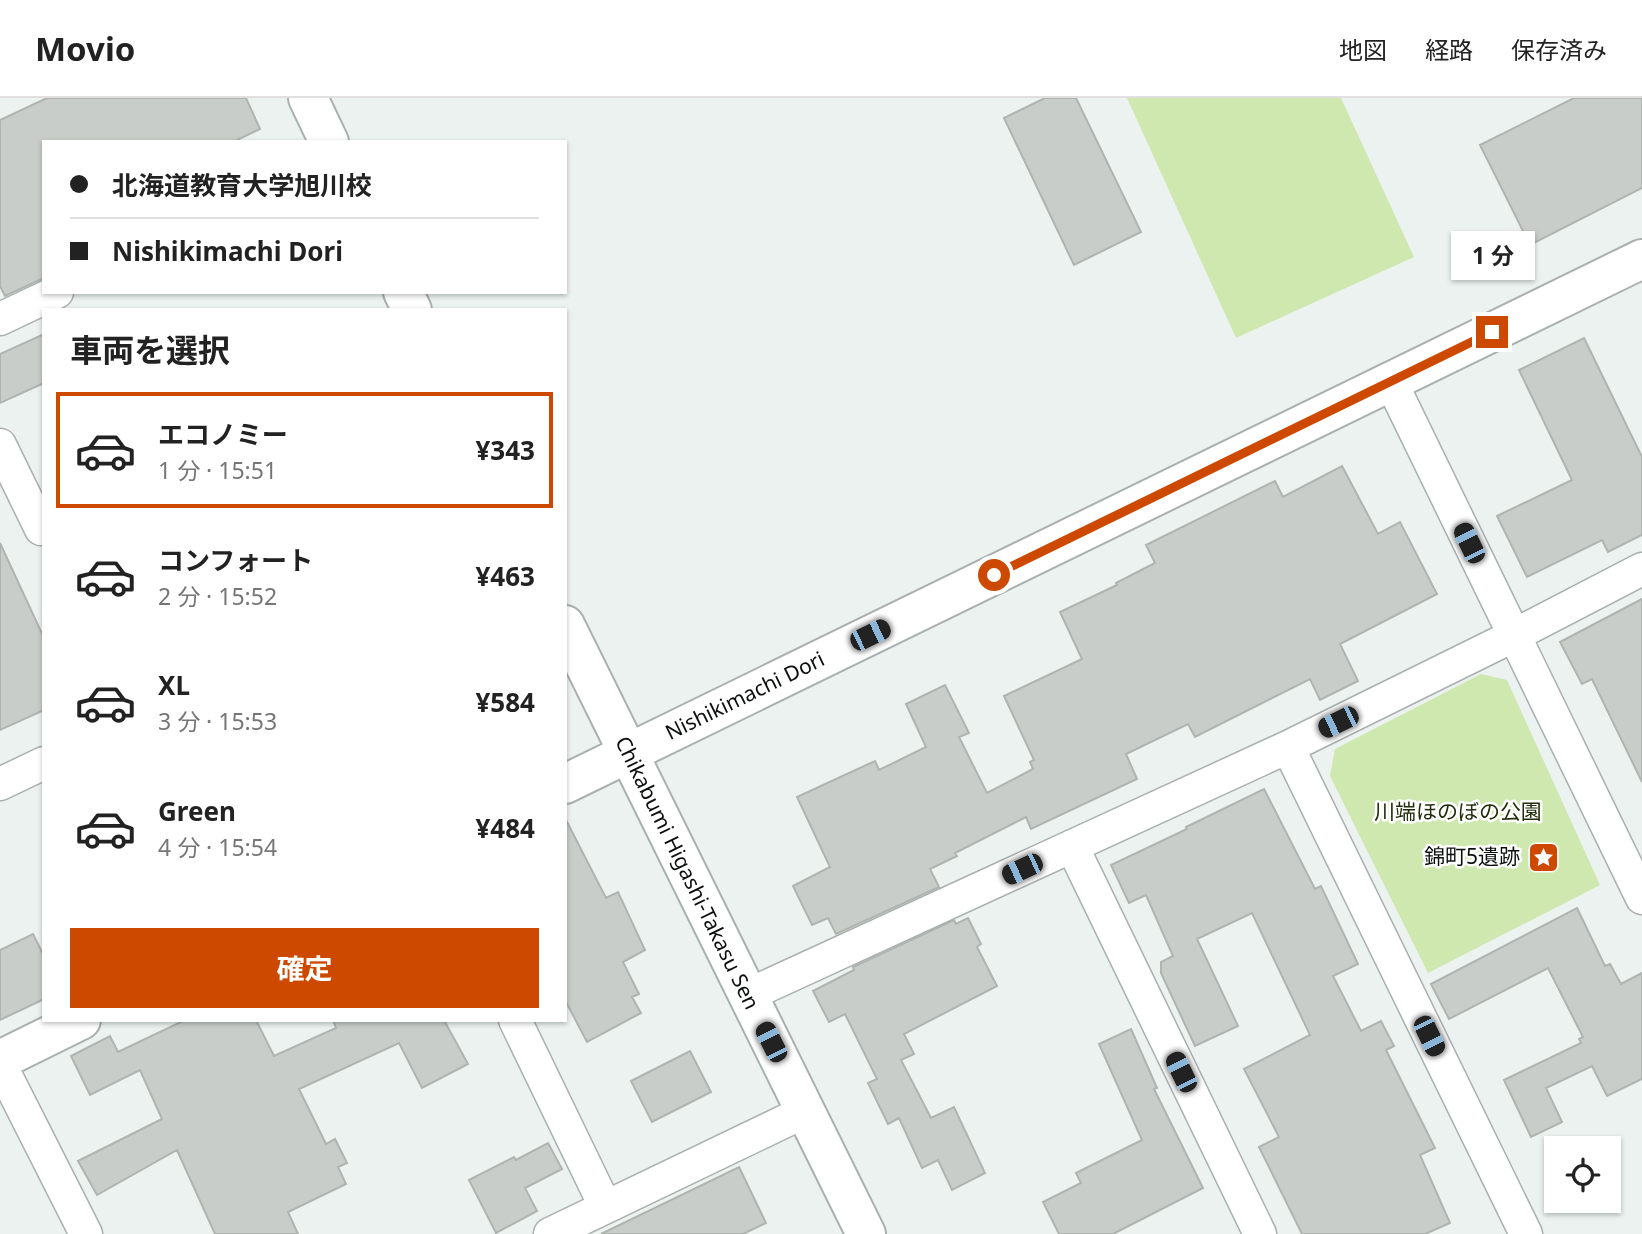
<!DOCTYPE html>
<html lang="ja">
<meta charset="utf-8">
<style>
:root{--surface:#fff;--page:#f2f2f2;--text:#222;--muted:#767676;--line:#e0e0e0;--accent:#ce4900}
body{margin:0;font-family:"Noto Sans","Noto Sans JP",sans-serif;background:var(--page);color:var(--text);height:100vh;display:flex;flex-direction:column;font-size:26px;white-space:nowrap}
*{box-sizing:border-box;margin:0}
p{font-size:23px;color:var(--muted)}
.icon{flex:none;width:38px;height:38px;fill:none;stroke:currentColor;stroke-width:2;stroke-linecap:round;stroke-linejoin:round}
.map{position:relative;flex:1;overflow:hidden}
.panel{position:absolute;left:42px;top:210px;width:525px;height:714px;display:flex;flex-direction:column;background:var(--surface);border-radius:0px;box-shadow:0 2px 5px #0004}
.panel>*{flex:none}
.top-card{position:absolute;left:42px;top:42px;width:525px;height:154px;border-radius:0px;box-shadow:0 2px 5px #0004;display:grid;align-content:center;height:154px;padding:0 28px;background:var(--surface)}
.buttons{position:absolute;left:1544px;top:1038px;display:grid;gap:14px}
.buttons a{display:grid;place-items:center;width:77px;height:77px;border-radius:0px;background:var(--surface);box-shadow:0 2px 5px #0004;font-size:35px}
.end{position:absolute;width:32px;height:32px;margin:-16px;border:9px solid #ce4900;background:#fff;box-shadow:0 0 0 4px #fff}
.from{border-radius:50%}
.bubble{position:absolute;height:49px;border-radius:0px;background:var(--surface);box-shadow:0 2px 5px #0004;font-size:23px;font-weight:700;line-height:49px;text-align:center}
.car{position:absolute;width:21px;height:42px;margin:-21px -10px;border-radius:9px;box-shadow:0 0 5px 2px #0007;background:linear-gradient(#222 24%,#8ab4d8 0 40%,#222 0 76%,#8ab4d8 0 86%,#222 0)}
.top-card b{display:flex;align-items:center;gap:24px;height:66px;font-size:26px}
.top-card b+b{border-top:2px solid var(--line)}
.top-card i{width:18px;height:18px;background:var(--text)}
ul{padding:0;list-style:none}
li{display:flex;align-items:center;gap:21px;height:116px;margin:0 14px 10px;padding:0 14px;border:4px solid transparent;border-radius:0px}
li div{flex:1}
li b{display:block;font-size:26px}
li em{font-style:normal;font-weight:700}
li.selected{border-color:var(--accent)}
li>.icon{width:63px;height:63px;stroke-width:1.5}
h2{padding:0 28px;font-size:32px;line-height:84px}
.primary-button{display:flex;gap:14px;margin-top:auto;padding:14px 28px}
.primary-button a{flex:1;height:80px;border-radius:0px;background:var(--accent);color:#fff;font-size:28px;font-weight:700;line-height:80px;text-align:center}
header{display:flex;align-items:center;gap:42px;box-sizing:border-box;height:98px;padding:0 35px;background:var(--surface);border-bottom:2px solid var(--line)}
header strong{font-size:33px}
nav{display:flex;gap:38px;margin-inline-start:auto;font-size:24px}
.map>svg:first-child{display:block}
.green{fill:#cfe8af}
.building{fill:#c8cdca;stroke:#afb4b0;stroke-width:2}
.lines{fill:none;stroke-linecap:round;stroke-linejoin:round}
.minor-casing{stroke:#a9b0af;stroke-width:35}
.tertiary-casing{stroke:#a9b0af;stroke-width:42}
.minor{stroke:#fff;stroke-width:32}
.tertiary{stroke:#fff;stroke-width:38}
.route{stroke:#ce4900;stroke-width:9}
.labels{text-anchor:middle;stroke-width:5;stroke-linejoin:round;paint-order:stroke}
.street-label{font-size:21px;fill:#0c0e0e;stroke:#fff}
.park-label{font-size:21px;fill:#212e0b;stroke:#fff}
.poi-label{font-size:21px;fill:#0c0e0e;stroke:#fff;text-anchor:end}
</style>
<header>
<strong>Movio</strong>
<nav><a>地図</a><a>経路</a><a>保存済み</a></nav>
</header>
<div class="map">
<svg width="1642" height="1136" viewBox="0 0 1642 1136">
<rect width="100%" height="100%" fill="#ebf2f0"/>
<path class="green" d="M 1127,0 L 1341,0 L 1414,159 L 1236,240 Z
M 1481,576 L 1507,582 L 1600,787 L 1428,875 L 1330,678 L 1335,651 Z"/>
<path class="building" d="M 47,0 L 246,0 L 260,31 L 233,44 L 44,44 L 44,180 L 5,198 L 0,188 L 0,22 Z
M 1045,0 L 1076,0 L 1141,134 L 1074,167 L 1004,20 Z
M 1574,0 L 1642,0 L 1642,90 L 1530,147 L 1480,47 Z
M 44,236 L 44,285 L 0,305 L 0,256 Z
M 1584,240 L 1642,359 L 1642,437 L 1608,454 L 1602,442 L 1527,479 L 1497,418 L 1572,382 L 1519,272 Z
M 1342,368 L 1378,436 L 1400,424 L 1437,496 L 1340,546 L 1358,583 L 1320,602 L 1310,581 L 1195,639 L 1188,626 L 1126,656 L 1137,681 L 1031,731 L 1026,719 L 955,755 L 957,758 L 930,771 L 939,789 L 836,836 L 828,820 L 812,827 L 793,788 L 830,769 L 797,699 L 875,663 L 879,672 L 926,649 L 906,606 L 945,587 L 969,635 L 959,639 L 987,695 L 1033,671 L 1030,664 L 1034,662 L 1004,598 L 1082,561 L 1060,514 L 1117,487 L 1116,485 L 1155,465 L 1146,447 L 1275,383 L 1283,399 Z
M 0,445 L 44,540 L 44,612 L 0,632 Z
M 1642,501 L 1642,684 L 1592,581 L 1582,586 L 1560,544 Z
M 1264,691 L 1315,791 L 1321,788 L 1358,866 L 1333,878 L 1361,933 L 1381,923 L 1394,948 L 1386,952 L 1435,1050 L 1420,1057 L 1450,1125 L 1425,1136 L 1302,1136 L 1259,1049 L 1279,1039 L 1244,971 L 1310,937 L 1252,815 L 1197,841 L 1238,928 L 1195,948 L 1161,875 L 1161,864 L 1173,858 L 1146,797 L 1129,805 L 1111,767 L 1187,731 L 1186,729 Z
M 565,720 L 606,800 L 618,794 L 645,852 L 623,864 L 639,896 L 632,899 L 641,915 L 587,944 L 565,902 Z
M 1577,810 L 1605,868 L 1610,866 L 1621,886 L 1642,875 L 1642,981 L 1607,998 L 1592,968 L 1546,990 L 1562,1024 L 1531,1039 L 1504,982 L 1581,945 L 1579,941 L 1583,939 L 1548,870 L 1449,921 L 1431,886 Z
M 968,820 L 981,846 L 977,849 L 997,888 L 904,936 L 914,956 L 901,962 L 931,1020 L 954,1009 L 985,1075 L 952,1092 L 938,1062 L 922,1070 L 899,1020 L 888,1026 L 868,985 L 877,981 L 845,916 L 829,924 L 813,893 L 854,872 L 853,869 L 954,822 L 956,826 Z
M 33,836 L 44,858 L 44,901 L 0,922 L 0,852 Z
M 185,922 L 256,922 L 274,958 L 336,930 L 333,922 L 449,922 L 445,924 L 468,966 L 422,990 L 399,945 L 299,991 L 326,1046 L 335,1041 L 347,1065 L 338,1069 L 346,1086 L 288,1114 L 298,1136 L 215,1136 L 177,1052 L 97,1097 L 78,1063 L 162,1021 L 140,972 L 90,997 L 71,958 L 110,938 L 118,954 Z
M 1131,931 L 1157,990 L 1154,991 L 1203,1090 L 1113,1136 L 1059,1136 L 1043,1104 L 1081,1085 L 1076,1075 L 1142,1042 L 1099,946 Z
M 690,953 L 711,994 L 652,1024 L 631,983 Z
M 548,1045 L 562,1071 L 525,1090 L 537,1113 L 496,1135 L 469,1082 L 514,1059 L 516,1062 Z
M 739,1069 L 766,1125 L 743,1136 L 601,1136 Z"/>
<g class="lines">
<defs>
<path id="minor" d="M 0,221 L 57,194
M 1391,284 L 1642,800
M 0,347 L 41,431 L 44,429
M 1288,649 L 1526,1136
M 0,686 L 44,665
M 1072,748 L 1260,1136
M 748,897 L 1288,649 L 1513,538 L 1642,471
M 515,922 L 605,1108
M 0,966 L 86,1136
M 550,1136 L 806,1013"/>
<path id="tertiary" d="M 308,0 L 329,44
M 403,194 L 412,212
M 565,527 L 866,1136
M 565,686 L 1642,161
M 0,962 L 81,922"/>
</defs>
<use href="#minor" class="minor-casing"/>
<use href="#tertiary" class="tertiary-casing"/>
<use href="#minor" class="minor"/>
<use href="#tertiary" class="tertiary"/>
</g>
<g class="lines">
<path class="route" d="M 994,477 L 1492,234"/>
</g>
<defs>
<symbol id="sight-square" viewBox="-11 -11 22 22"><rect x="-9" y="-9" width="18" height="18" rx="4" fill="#ce4900" stroke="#fff"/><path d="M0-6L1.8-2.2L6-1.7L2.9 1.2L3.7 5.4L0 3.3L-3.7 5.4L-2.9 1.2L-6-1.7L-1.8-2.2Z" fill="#fff"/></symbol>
</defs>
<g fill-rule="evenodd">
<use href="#sight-square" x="1526" y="742" width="35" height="35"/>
</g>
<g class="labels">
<g class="street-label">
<text transform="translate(745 598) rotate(-26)" y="7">Nishikimachi Dori</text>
<text transform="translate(687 775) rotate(64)" y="7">Chikabumi Higashi-Takasu Sen</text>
</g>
<g class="park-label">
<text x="1458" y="721">川端ほのぼの公園</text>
</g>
<g class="poi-label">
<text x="1520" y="766">錦町5遺跡</text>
</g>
</g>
</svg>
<div class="buttons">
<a><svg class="icon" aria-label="locate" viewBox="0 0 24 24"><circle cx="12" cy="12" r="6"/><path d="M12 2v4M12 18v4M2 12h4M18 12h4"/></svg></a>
</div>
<i class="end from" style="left:994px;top:477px"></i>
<i class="end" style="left:1492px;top:234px"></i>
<div class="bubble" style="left:1451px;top:133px;width:84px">1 分</div>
<i class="car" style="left:1469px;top:445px;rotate:334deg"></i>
<i class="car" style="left:870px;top:537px;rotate:64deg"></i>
<i class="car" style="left:1338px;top:624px;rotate:244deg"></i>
<i class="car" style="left:1022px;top:771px;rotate:245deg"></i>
<i class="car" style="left:1429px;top:938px;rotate:154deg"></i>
<i class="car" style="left:771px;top:944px;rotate:333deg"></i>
<i class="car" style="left:1181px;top:974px;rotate:334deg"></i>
<div class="top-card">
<b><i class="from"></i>北海道教育大学旭川校</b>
<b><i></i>Nishikimachi Dori</b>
</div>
<section class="panel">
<h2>車両を選択</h2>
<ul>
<li class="selected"><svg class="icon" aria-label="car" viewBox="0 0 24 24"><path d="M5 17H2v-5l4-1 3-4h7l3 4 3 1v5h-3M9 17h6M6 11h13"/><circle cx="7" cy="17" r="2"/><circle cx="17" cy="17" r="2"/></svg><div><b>エコノミー</b><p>1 分 · 15:51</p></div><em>¥343</em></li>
<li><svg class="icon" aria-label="car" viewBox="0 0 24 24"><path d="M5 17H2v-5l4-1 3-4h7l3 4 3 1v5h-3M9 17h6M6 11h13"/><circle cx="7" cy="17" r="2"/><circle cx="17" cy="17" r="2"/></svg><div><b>コンフォート</b><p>2 分 · 15:52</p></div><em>¥463</em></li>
<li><svg class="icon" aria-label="car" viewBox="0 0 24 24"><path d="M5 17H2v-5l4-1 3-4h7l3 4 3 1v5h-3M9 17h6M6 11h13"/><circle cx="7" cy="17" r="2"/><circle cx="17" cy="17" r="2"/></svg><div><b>XL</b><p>3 分 · 15:53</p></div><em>¥584</em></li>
<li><svg class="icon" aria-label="car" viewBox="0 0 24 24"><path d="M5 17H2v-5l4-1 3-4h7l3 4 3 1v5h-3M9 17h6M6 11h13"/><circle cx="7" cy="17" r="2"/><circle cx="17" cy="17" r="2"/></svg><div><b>Green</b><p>4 分 · 15:54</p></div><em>¥484</em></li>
</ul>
<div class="primary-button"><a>確定</a></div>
</section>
</div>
